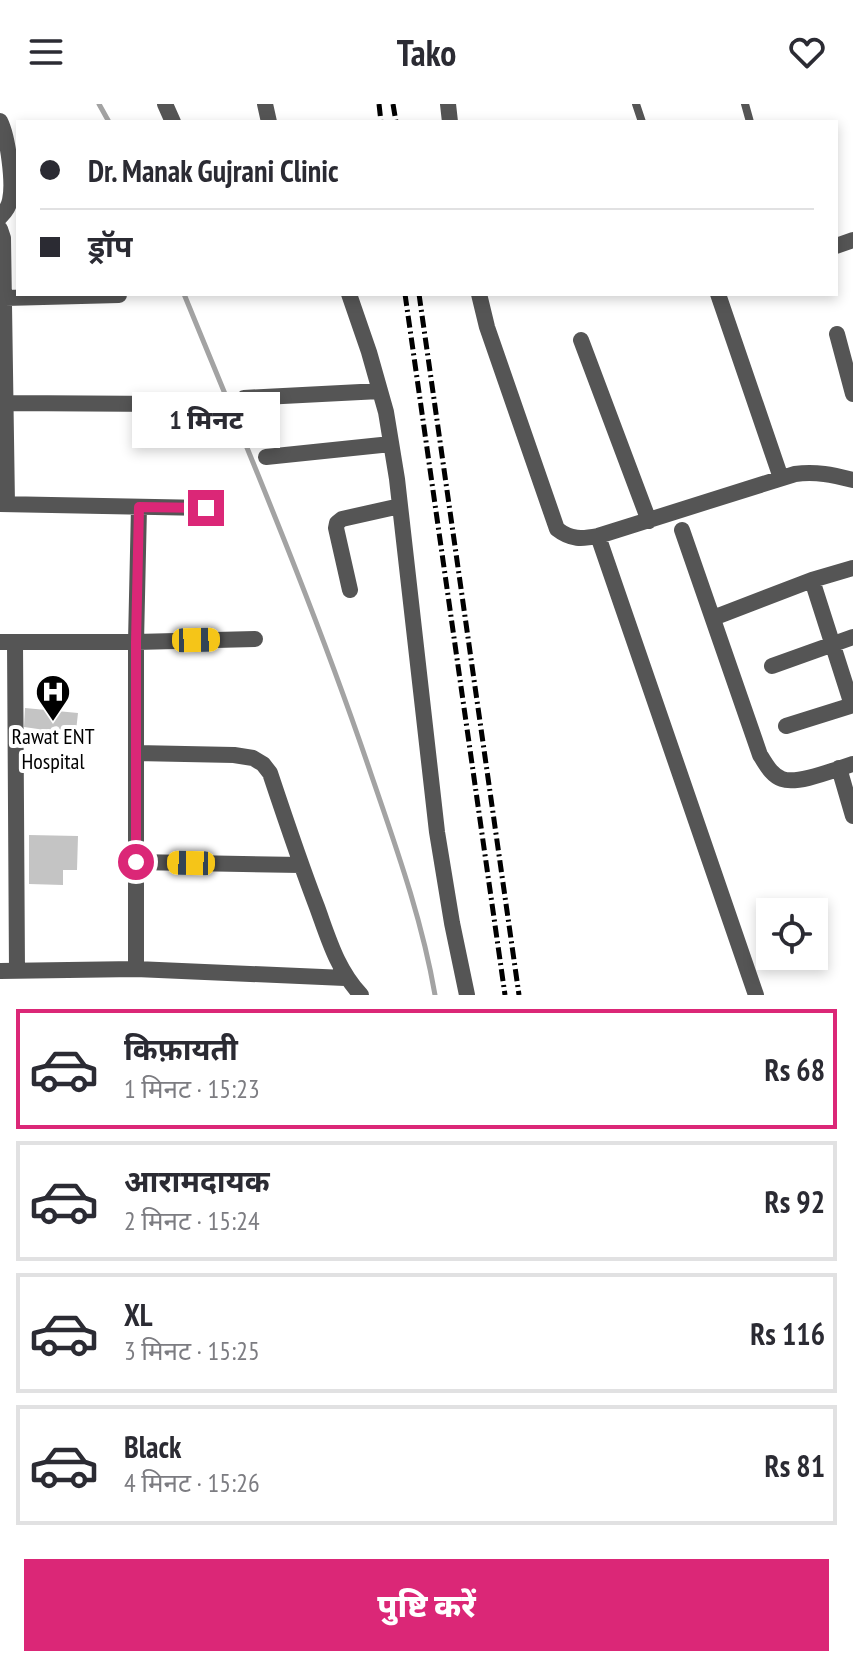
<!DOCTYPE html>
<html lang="hi">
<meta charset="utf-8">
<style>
:root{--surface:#fff;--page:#f2f2f3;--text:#2b2b33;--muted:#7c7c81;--line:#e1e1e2;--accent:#db2777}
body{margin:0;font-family:"PT Sans Narrow","Noto Sans Devanagari",sans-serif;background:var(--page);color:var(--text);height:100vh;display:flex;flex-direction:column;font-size:30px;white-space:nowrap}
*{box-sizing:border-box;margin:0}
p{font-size:26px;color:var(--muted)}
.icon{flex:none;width:44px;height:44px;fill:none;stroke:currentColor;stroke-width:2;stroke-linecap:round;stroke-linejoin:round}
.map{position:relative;height:891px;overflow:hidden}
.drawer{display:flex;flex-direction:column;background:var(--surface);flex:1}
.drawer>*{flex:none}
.guide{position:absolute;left:16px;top:16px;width:822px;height:176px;border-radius:0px;box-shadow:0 4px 12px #0003;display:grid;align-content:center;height:176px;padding:0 24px;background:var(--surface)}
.fabs{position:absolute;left:756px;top:794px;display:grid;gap:16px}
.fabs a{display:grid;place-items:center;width:72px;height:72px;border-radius:0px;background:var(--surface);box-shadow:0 4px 12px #0003;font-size:40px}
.end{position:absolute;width:36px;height:36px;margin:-18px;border:10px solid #db2777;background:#fff;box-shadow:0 0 0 4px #fff}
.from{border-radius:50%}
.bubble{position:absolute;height:56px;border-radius:0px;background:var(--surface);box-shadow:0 4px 12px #0003;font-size:26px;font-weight:800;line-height:56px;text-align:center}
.car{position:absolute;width:24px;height:48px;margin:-24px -12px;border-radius:10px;box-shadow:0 0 6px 2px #0007;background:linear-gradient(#f5c518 24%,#345 0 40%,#f5c518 0 76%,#345 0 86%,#f5c518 0)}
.guide b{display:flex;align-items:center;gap:28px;height:76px;font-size:30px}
.guide b+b{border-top:2px solid var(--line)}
.guide i{width:20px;height:20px;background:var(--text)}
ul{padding:14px 0 0;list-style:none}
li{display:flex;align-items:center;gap:24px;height:120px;margin:0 16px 12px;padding:0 8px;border:4px solid var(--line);border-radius:0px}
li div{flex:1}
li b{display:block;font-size:30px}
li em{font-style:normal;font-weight:800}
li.selected{border-color:var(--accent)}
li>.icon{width:72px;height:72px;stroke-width:1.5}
.action{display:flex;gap:16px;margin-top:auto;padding:16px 24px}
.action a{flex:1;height:92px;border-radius:0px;background:var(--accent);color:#fff;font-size:32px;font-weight:800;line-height:92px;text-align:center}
header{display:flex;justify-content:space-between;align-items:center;height:104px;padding:0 24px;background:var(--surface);font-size:36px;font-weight:800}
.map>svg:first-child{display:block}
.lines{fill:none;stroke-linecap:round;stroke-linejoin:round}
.stream{stroke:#a3a3a3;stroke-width:5}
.building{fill:#c4c4c4}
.service{stroke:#555;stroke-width:8}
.minor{stroke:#555;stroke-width:16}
.rail{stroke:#000;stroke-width:5;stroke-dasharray:12 4 2 4;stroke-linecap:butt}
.route{stroke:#db2777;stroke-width:10}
.labels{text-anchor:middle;stroke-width:8;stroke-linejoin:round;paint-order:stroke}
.poi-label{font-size:22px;fill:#000;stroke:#fff}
</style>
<header><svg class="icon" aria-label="menu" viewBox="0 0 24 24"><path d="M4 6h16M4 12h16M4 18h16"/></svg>Tako<svg class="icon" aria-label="heart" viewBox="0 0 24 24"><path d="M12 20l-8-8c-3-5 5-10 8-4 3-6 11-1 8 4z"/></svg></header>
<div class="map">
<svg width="853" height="891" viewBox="0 0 853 891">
<rect width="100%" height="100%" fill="#fff"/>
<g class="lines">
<path class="stream" d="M 99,0 L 109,18
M 184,190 C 249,349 316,507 371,670 C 396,743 422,815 435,891"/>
</g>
<path class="building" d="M 25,604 L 78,609 L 75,636 L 37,632 L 38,625 L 24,623 Z
M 29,731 L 78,732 L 77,766 L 63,766 L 63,781 L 29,780 Z"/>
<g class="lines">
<path class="service" d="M 636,0 L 642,18
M 745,0 L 750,18"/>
<path class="minor" d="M 165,0 L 173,18
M 265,0 L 269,18
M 448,0 L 450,18
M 0,17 C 8,33 14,79 10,96 C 9,103 5,108 0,113
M 0,125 L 3,134 L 7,400
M 836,142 L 853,136
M 349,190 L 369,248 L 386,308 L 397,375 L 437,728 L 452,819 L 467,891
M 479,190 L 487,223 L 557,425 C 571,436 582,435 598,432 L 795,370 C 816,367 833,371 853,376
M 718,190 L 781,374
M 5,194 L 119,191
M 837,230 L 853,290
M 581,236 L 649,417
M 244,294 L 380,287
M 7,299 L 166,300
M 266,353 L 391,340
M 0,400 L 206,404
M 682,426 L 760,651 C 766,660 771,671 782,675 C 798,681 836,665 853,660
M 598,432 L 756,891
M 812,476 L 852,601
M 350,486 L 336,424 L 337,419 L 342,415 L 400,402
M 713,514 L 812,476 L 853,464
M 0,538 L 136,538 L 255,535
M 15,538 L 17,867
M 772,562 L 853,533
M 786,622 L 853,601
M 136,649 L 234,651 L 253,654 L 263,660 L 270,669 C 285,714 300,759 317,803 C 329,836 337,865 361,891
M 839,664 L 853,712
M 136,758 L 301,761
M 136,865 L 136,538 L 139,403
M 0,867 L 136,865 L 345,874"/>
<path class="rail" d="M 379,0 L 381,18
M 393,0 L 396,18
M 405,190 L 505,891
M 419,190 L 519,891"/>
</g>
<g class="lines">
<path class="route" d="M 136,758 L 136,538 L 139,403 L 206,404"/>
</g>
<defs>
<symbol id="hospital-pin" viewBox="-11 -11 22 30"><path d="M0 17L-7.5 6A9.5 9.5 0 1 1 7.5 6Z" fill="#000" stroke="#fff"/><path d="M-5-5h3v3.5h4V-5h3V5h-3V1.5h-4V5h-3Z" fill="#fff"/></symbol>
</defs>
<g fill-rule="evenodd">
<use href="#hospital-pin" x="33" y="568" width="40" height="54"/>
</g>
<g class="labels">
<g class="poi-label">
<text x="53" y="640">Rawat ENT<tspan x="53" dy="25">Hospital</tspan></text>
</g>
</g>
</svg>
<div class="fabs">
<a><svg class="icon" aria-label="locate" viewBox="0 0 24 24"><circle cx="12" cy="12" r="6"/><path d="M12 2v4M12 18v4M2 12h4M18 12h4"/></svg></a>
</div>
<i class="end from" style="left:136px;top:758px"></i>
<i class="end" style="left:206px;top:404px"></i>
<div class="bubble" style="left:132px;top:288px;width:148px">1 मिनट</div>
<i class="car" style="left:196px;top:536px;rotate:89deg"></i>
<i class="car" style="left:191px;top:759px;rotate:271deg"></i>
<div class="guide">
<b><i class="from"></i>Dr. Manak Gujrani Clinic</b>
<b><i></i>ड्रॉप</b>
</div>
</div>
<section class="drawer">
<ul>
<li class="selected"><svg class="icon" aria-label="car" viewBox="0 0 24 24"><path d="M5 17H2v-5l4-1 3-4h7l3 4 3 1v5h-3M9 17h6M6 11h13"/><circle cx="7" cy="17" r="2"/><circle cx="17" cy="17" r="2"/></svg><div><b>किफ़ायती</b><p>1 मिनट · 15:23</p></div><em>Rs 68</em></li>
<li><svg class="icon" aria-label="car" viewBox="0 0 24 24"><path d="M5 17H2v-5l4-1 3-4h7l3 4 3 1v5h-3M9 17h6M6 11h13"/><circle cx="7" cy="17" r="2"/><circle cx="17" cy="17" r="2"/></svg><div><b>आरामदायक</b><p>2 मिनट · 15:24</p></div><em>Rs 92</em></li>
<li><svg class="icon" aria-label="car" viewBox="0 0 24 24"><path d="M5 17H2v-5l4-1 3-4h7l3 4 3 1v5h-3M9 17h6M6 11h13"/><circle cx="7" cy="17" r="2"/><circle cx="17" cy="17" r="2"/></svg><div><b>XL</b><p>3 मिनट · 15:25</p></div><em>Rs 116</em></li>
<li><svg class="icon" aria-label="car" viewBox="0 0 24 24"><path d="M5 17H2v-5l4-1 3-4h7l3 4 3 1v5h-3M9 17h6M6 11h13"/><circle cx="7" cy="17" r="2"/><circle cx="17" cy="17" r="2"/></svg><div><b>Black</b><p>4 मिनट · 15:26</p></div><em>Rs 81</em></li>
</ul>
<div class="action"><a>पुष्टि करें</a></div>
</section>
